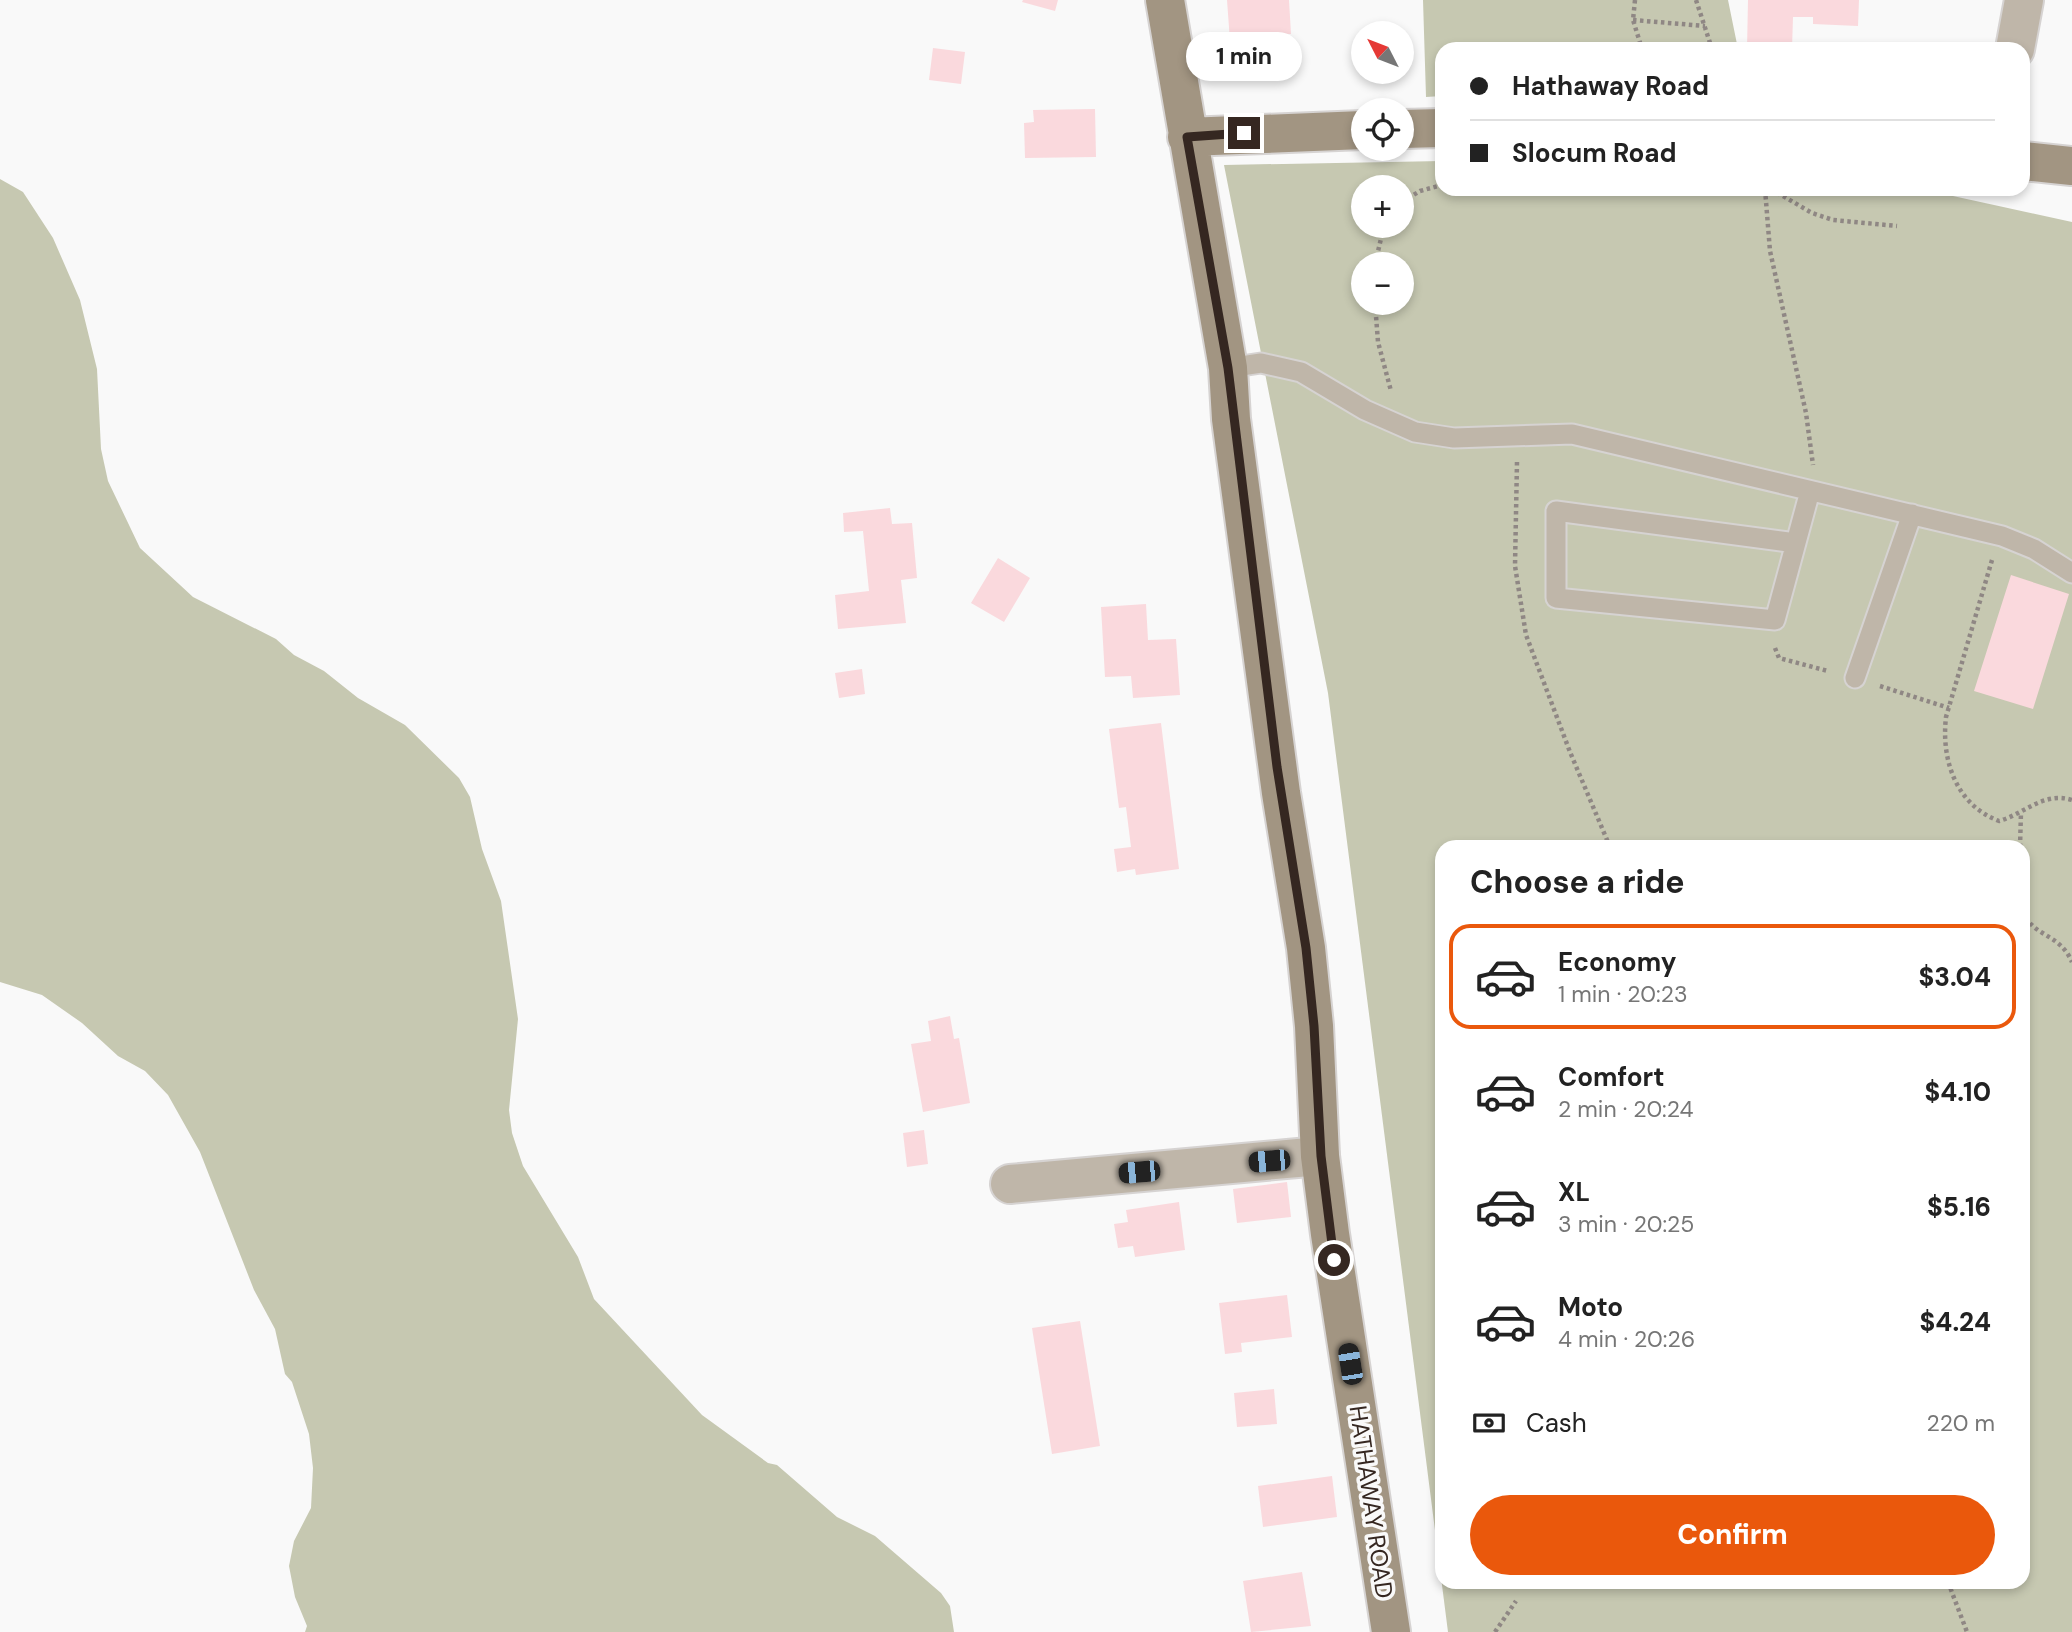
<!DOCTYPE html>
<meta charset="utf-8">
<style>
:root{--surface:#fff;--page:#f6f6f6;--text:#222;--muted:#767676;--line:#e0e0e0;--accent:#ea580c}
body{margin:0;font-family:"DM Sans",sans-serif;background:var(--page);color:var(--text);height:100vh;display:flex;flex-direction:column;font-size:26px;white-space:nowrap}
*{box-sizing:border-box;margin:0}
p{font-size:23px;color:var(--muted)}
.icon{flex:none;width:38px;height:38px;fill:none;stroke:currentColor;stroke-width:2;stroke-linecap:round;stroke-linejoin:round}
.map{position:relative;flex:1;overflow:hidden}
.sheet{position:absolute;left:1435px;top:840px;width:595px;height:749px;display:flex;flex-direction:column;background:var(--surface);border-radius:21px;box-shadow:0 4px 10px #0003}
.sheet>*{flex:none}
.top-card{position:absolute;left:1435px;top:42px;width:595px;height:154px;border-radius:21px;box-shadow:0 4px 10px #0003;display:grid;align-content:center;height:154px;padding:0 35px;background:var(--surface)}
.needle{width:46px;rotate:312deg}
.controls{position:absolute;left:1351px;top:21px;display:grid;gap:14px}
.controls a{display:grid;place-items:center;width:63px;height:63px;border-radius:50%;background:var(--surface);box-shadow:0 4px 10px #0003;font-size:35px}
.end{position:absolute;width:32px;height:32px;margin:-16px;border:9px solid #352721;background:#fff;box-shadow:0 0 0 4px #fff}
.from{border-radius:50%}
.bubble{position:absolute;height:49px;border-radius:24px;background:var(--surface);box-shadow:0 4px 10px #0003;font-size:23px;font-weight:800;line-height:49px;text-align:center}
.car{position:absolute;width:21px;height:42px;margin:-21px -10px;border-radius:9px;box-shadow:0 0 5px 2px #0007;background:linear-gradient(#222 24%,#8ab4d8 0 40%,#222 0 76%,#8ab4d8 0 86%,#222 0)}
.top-card b{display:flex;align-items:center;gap:24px;height:66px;font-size:26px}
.top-card b+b{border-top:2px solid var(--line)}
.top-card i{width:18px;height:18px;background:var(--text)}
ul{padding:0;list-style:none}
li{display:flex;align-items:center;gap:21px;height:105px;margin:0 14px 10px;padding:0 21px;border:4px solid transparent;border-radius:21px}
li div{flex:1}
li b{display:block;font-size:26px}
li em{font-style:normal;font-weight:800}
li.on{border-color:var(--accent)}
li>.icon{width:63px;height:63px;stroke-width:1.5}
h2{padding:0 35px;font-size:32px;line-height:84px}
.pay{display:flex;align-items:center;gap:18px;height:77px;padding:0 35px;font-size:26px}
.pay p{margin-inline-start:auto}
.action{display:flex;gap:14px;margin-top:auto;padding:14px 35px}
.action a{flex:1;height:80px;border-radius:42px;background:var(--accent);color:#fff;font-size:28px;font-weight:800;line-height:80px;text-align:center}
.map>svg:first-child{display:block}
.green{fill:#c6c8b1;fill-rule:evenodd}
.building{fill:#fad9dd}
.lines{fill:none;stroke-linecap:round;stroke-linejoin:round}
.lane-casing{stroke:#d6d3d2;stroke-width:23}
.street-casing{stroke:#d6d3d2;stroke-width:42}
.secondary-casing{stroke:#d6d3d2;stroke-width:42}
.path{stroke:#8f8784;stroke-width:4.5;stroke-dasharray:3.5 3.5;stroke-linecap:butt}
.lane{stroke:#bfb6a9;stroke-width:19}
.street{stroke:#bfb6a9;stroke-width:38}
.secondary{stroke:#a29582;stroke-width:38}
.route{stroke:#352721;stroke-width:9}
.labels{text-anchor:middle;stroke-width:7;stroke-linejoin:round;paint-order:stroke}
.street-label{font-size:24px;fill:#352721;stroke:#f9f9f9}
</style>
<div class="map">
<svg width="2072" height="1632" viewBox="0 0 2072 1632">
<rect width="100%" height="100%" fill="#f9f9f9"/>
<path class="green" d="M 1423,0 L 1728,0 L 1738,49 L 1442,49 L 1442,96 L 1426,97 Z
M 1442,161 L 1442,189 L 1921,189 L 2072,222 L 2072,1632 L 1448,1632 L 1328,693 L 1224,165 ZM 1363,187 L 1402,187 L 1402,226 L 1363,226 ZM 1363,264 L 1402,264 L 1402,303 L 1363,303 ZM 1442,847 L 2023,847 L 2023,1582 L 1442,1582 Z
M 0,179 L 23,192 L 53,238 L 80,300 L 97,369 L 101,449 L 108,481 L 140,548 L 193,597 L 276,639 L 294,655 L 324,671 L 358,698 L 405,725 L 459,778 L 470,797 L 482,849 L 501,901 L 518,1019 L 509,1110 L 512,1133 L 523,1166 L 578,1257 L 594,1299 L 702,1415 L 768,1463 L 777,1465 L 837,1517 L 875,1536 L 941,1593 L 950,1606 L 954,1632 L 305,1632 L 307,1626 L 295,1597 L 289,1566 L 294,1541 L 311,1508 L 313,1468 L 309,1434 L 292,1382 L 285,1374 L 275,1329 L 254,1290 L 200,1152 L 168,1095 L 145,1071 L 118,1056 L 82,1023 L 42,995 L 0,982 Z"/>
<path class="building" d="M 1023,0 L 1058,0 L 1055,11 L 1022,2 Z
M 1227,0 L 1289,0 L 1291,34 L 1282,34 L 1283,51 L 1231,55 Z
M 1748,0 L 1859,0 L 1858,26 L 1813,24 L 1813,17 L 1793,17 L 1792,49 L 1747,49 Z
M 933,48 L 965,52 L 961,84 L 929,80 Z
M 1095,109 L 1096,157 L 1025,158 L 1024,123 L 1034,122 L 1033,110 Z
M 890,508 L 892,524 L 912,523 L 917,578 L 901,580 L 906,623 L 838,629 L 835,595 L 869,591 L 863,531 L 844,532 L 843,513 Z
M 998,558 L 1030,578 L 1004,622 L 971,603 Z
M 2011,575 L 2069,594 L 2033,709 L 1974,691 Z
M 1146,604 L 1148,640 L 1176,639 L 1180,695 L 1133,698 L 1131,676 L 1105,677 L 1101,607 Z
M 862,669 L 865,694 L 839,698 L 835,673 Z
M 1161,723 L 1179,869 L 1136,875 L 1135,869 L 1117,872 L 1114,849 L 1131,847 L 1126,807 L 1119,808 L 1109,729 Z
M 950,1016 L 954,1039 L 959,1038 L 970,1103 L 923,1112 L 911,1044 L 931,1041 L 928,1021 Z
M 924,1130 L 928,1164 L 907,1167 L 903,1133 Z
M 1287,1182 L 1291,1217 L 1237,1223 L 1233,1189 Z
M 1179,1202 L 1185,1250 L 1135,1257 L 1133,1246 L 1118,1248 L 1114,1224 L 1128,1222 L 1126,1210 Z
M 1287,1295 L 1292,1337 L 1241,1343 L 1242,1352 L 1225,1354 L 1219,1303 Z
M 1080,1321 L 1100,1446 L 1052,1454 L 1032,1328 Z
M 1274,1389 L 1277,1424 L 1237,1427 L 1234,1393 Z
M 1332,1476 L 1337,1517 L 1263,1527 L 1258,1486 Z
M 1302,1572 L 1311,1626 L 1251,1632 L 1243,1581 Z"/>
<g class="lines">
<defs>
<path id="lane" d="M 1228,368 L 1261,363 L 1301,372 L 1365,410 L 1415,432 L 1454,438 L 1572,434 L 2002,536 L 2034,549 L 2072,573
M 1796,543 L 1556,511 L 1556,598 L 1775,620 L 1810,491
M 1855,678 L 1912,514"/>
<path id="street" d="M 2015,49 L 2024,0
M 1010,1184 L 1320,1156"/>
<path id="secondary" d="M 1165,0 L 1228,368 L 1231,419 L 1281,793 L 1306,948 L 1314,1026 L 1320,1156 L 1330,1234 L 1391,1632
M 1402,129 L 1442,128
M 1187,137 L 1363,130
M 2023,161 L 2072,166"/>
</defs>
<use href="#lane" class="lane-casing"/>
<use href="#street" class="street-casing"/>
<use href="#secondary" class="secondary-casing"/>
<path class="path" d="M 1635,0 L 1633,20 L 1642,49
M 1696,0 L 1712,49
M 1633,20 L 1705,26
M 1765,189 L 1770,251 L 1806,413 L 1813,465
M 1771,189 L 1812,213 L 1833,220 L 1897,226
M 1402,202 L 1420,191 L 1442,185
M 1375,264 L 1384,226
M 1375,303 L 1378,342 L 1391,391
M 1517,462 L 1515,566 L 1526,635 L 1570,752 L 1610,847
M 1992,560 L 1946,717 C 1941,760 1956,805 1999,821 C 2024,814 2044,791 2072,800
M 1775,648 L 1779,658 L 1828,671
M 1880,686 L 1949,708
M 2020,847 L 2021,812
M 2023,911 C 2033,938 2059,932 2072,962
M 1948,1582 L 1967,1632
M 1495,1632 L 1516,1601"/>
<use href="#lane" class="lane"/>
<use href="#street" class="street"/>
<use href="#secondary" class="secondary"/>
</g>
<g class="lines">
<path class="route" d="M 1244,133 L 1187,137 L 1228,368 L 1277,767 L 1306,948 L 1314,1026 L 1321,1156 L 1334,1260"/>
</g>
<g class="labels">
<g class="street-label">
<text transform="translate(1371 1502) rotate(82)" y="8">HATHAWAY ROAD</text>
</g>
</g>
</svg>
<div class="controls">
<a><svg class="needle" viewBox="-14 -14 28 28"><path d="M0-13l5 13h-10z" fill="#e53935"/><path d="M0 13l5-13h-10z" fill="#767676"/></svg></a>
<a><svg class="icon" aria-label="locate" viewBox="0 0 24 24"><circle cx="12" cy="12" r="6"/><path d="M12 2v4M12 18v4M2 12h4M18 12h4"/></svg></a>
<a>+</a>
<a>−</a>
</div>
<i class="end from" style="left:1334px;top:1260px"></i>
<i class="end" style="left:1244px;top:133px"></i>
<div class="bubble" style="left:1186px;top:32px;width:116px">1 min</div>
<i class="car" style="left:1269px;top:1161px;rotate:265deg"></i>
<i class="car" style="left:1139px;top:1172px;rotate:265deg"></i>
<i class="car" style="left:1350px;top:1364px;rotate:351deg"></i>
<div class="top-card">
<b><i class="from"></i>Hathaway Road</b>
<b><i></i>Slocum Road</b>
</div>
<section class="sheet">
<h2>Choose a ride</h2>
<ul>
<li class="on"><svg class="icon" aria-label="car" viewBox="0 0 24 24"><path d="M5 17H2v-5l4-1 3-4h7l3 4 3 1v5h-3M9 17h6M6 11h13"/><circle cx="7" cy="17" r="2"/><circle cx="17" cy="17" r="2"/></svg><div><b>Economy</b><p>1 min · 20:23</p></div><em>$3.04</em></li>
<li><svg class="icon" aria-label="car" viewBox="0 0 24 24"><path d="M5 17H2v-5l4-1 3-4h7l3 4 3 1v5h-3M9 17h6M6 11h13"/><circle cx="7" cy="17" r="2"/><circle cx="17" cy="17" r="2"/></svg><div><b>Comfort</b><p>2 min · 20:24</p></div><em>$4.10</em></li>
<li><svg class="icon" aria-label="car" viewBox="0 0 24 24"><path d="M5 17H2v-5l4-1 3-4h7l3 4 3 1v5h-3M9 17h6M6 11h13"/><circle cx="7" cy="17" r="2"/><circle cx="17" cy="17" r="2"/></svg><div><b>XL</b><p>3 min · 20:25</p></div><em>$5.16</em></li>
<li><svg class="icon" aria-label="car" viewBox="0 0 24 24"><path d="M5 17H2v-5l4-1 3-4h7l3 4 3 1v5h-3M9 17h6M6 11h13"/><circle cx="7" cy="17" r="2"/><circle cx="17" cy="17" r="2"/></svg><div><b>Moto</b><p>4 min · 20:26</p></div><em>$4.24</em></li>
</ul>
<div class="pay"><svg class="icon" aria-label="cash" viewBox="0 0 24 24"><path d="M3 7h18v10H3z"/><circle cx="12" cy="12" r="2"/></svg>Cash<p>220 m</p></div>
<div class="action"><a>Confirm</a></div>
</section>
</div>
